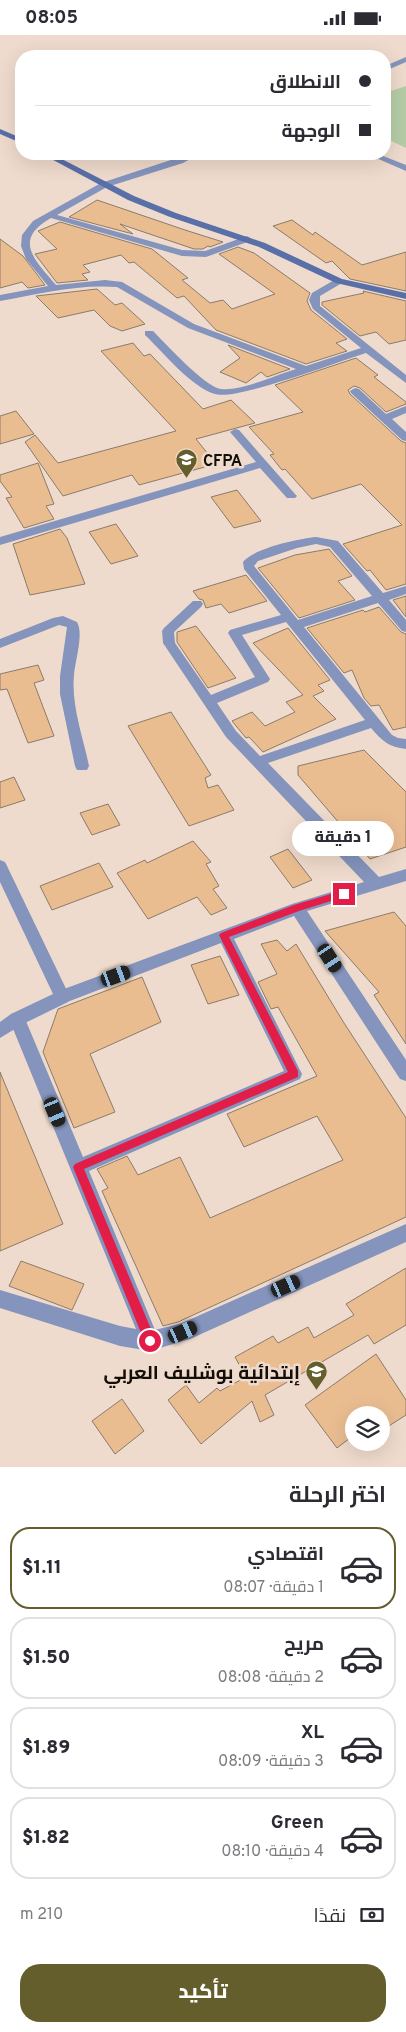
<!DOCTYPE html>
<html lang="ar">
<meta charset="utf-8">
<style>
:root{--surface:#fff;--page:#f2f2f3;--text:#2b2b33;--muted:#7c7c81;--line:#e1e1e2;--accent:#635e2b}
body{margin:0;font-family:Overpass,Cairo,sans-serif;background:var(--page);color:var(--text);direction:rtl;height:100vh;display:flex;flex-direction:column;font-size:19px;white-space:nowrap}
*{box-sizing:border-box;margin:0}
p{font-size:16px;color:var(--muted)}
.icon{flex:none;width:28px;height:28px;fill:none;stroke:currentColor;stroke-width:2;stroke-linecap:round;stroke-linejoin:round}
.map{position:relative;height:1432px;overflow:hidden;direction:ltr}
.drawer{display:flex;flex-direction:column;background:var(--surface);flex:1}
.drawer>*{flex:none}
.hud{position:absolute;left:15px;top:15px;width:376px;height:110px;border-radius:20px;box-shadow:0 5px 20px #0002;direction:rtl;display:grid;align-content:center;height:110px;padding:0 20px;background:var(--surface)}
.tools{position:absolute;left:345px;top:1371px;display:grid;gap:10px}
.tools a{display:grid;place-items:center;width:45px;height:45px;border-radius:50%;background:var(--surface);box-shadow:0 5px 20px #0002;font-size:25px}
.end{position:absolute;width:22px;height:22px;margin:-11px;border:6px solid #e11d48;background:#fff;box-shadow:0 0 0 2px #fff}
.from{border-radius:50%}
.bubble{position:absolute;height:35px;border-radius:18px;background:var(--surface);box-shadow:0 5px 20px #0002;font-size:16px;font-weight:800;line-height:35px;text-align:center;direction:rtl}
.car{position:absolute;width:15px;height:30px;margin:-15px -8px;border-radius:6px;box-shadow:0 0 4px 1px #0007;background:linear-gradient(#222 24%,#8ab4d8 0 40%,#222 0 76%,#8ab4d8 0 86%,#222 0)}
.hud b{display:flex;align-items:center;gap:18px;height:48px;font-size:19px}
.hud b+b{border-top:1px solid var(--line)}
.hud i{width:12px;height:12px;background:var(--text)}
ul{padding:0;list-style:none}
li{display:flex;align-items:center;gap:15px;height:82px;margin:0 10px 8px;padding:0 10px;border:2px solid var(--line);border-radius:20px}
li div{flex:1}
li b{display:block;font-size:19px}
li em{font-style:normal;font-weight:800}
li.active{border-color:var(--accent)}
li>.icon{width:45px;height:45px;stroke-width:1.5}
h2{padding:0 20px;font-size:22px;line-height:60px}
.pay{display:flex;align-items:center;gap:12px;height:55px;padding:0 20px;font-size:19px}
.pay p{margin-inline-start:auto}
.cta{display:flex;gap:10px;margin-top:auto;padding:10px 20px}
.cta a{flex:1;height:58px;border-radius:20px;background:var(--accent);color:#fff;font-size:20px;font-weight:800;line-height:58px;text-align:center}
.status{display:flex;justify-content:space-between;align-items:center;height:35px;padding:0 25px;background:var(--surface);direction:ltr}
.status svg{height:14px;fill:currentColor}
.map>svg:first-child{display:block}
.green{fill:#b6cca7}
.building{fill:#eabd91;stroke:#8a7b6c}
.lines{fill:none;stroke-linecap:round;stroke-linejoin:round}
.minor{fill:#8494bc;fill-rule:evenodd}
.tertiary{fill:#8494bc;fill-rule:evenodd}
.secondary{fill:#596fa8;fill-rule:evenodd}
.route{fill:#e11d48}
.labels{text-anchor:middle;stroke-width:5;stroke-linejoin:round;paint-order:stroke}
.poi-label{font-size:16px;font-weight:bold;fill:#140e09;stroke:#efdbcd;text-anchor:start}
.near-poi-label{font-size:19px;font-weight:bold;fill:#140e09;stroke:#efdbcd;text-anchor:end}
</style>
<div class="status"><b>08:05</b><svg viewBox="0 0 49 12"><path d="M0 12V9h3v3zM5 12V6h3v6zM10 12V3h3v9zM15 12V0h3v12zM26 1h20v11H26zM47 4h2v5h-2z"/></svg></div>
<div class="map">
<svg width="406" height="1432" viewBox="0 0 406 1432">
<rect width="100%" height="100%" fill="#efdbcd"/>
<path class="green" d="M 406,51 L 406,113 L 385,103 L 385,58 Z"/>
<path class="building" d="M 97,165 L 185,195 L 223,207 L 210,212 L 208,211 L 203,214 L 194,214 L 120,189 L 133,199 L 69,182 Z
M 292,185 L 313,200 L 315,197 L 362,230 L 406,217 L 406,256 L 350,244 L 332,226 L 326,228 L 273,191 Z
M 60,187 L 152,214 L 188,243 L 182,245 L 210,268 L 223,265 L 232,274 L 275,259 L 219,219 L 238,212 L 254,218 L 310,258 L 307,266 L 311,275 L 347,304 L 336,308 L 347,316 L 306,329 L 216,295 L 184,261 L 177,263 L 134,227 L 129,228 L 121,220 L 83,230 L 90,237 L 82,239 L 88,245 L 57,248 L 35,219 L 57,214 L 38,196 Z
M 0,204 L 23,221 L 45,250 L 28,253 L 22,247 L 0,253 Z
M 97,254 L 115,270 L 122,268 L 145,289 L 122,296 L 110,291 L 94,275 L 58,283 L 36,261 Z
M 363,256 L 406,266 L 406,305 L 389,309 L 376,297 L 360,301 L 322,270 L 322,267 L 364,258 Z
M 133,308 L 144,321 L 150,319 L 203,374 L 231,365 L 255,388 L 196,404 L 216,429 L 139,450 L 132,440 L 63,461 L 25,407 L 35,400 L 58,428 L 176,396 L 101,316 Z
M 228,310 L 290,334 L 267,342 L 261,337 L 246,348 L 220,337 L 240,323 Z
M 356,323 L 378,340 L 374,342 L 406,367 L 406,369 L 386,377 L 360,353 L 354,351 L 348,355 L 350,359 L 401,406 L 406,408 L 406,549 L 386,555 L 370,535 L 367,536 L 343,509 L 402,490 L 361,449 L 312,464 L 285,434 L 282,435 L 270,420 L 274,419 L 249,392 L 303,377 L 275,350 Z
M 16,376 L 34,399 L 0,409 L 0,381 Z
M 38,428 L 54,469 L 46,471 L 54,484 L 24,493 L 6,463 L 12,462 L 0,446 L 0,440 Z
M 237,455 L 261,486 L 234,493 L 211,462 Z
M 116,489 L 138,521 L 111,529 L 89,497 Z
M 60,494 L 67,503 L 85,549 L 30,560 L 13,509 Z
M 329,514 L 352,541 L 338,546 L 355,565 L 299,583 L 258,533 L 295,520 Z
M 246,540 L 267,566 L 229,578 L 221,569 L 206,573 L 203,565 L 199,564 L 193,556 Z
M 406,561 L 406,582 L 393,565 Z
M 379,572 L 401,597 L 406,599 L 406,692 L 393,695 L 379,670 L 371,671 L 364,663 L 352,635 L 344,638 L 307,593 L 363,575 L 365,577 Z
M 196,591 L 236,643 L 208,653 L 177,607 L 177,597 Z
M 288,593 L 330,645 L 318,650 L 324,656 L 313,661 L 336,684 L 263,717 L 249,702 L 246,703 L 232,686 L 252,677 L 265,691 L 295,677 L 286,667 L 303,660 L 253,608 Z
M 38,630 L 44,645 L 34,648 L 54,701 L 28,708 L 7,654 L 0,655 L 0,639 Z
M 171,677 L 211,740 L 205,743 L 208,753 L 218,750 L 234,775 L 189,791 L 128,691 Z
M 364,715 L 406,757 L 406,812 L 370,824 L 298,740 L 298,731 Z
M 14,742 L 25,765 L 0,773 L 0,747 Z
M 108,769 L 120,790 L 92,800 L 80,778 Z
M 193,806 L 211,827 L 206,829 L 219,851 L 213,854 L 227,873 L 211,880 L 197,862 L 148,884 L 117,838 L 145,825 L 147,828 Z
M 288,814 L 312,845 L 293,853 L 270,822 Z
M 99,828 L 113,852 L 52,875 L 40,851 Z
M 394,877 L 406,891 L 406,1009 L 374,960 L 379,957 L 325,896 Z
M 277,905 L 287,916 L 296,909 L 344,988 L 406,1083 L 406,1182 L 178,1287 L 163,1291 L 102,1156 L 108,1153 L 97,1134 L 127,1121 L 138,1140 L 180,1122 L 210,1183 L 343,1125 L 317,1081 L 244,1112 L 227,1079 L 317,1041 L 278,972 L 271,974 L 258,947 L 277,939 L 261,909 Z
M 220,921 L 239,960 L 208,969 L 191,930 Z
M 142,942 L 161,987 L 90,1019 L 115,1077 L 74,1093 L 43,1017 L 58,974 Z
M 0,1037 L 63,1189 L 0,1216 Z
M 21,1226 L 84,1249 L 72,1275 L 9,1251 Z
M 406,1233 L 406,1290 L 374,1309 L 368,1300 L 265,1360 L 274,1380 L 260,1387 L 252,1366 L 201,1409 L 168,1365 L 186,1350 L 199,1368 L 217,1353 L 220,1356 L 246,1342 L 235,1322 L 273,1301 L 278,1308 L 308,1292 L 314,1303 L 354,1280 L 346,1269 Z
M 376,1319 L 406,1365 L 406,1380 L 381,1396 L 381,1379 L 354,1380 L 354,1400 L 337,1413 L 305,1370 Z
M 122,1364 L 144,1396 L 115,1419 L 92,1386 Z"/>
<g class="lines">
<path class="minor" d="M 406,22 L 406,27 L 385,36 L 385,31 Z
M 189,119 L 199,119 L 183,128 L 107,152 L 57,180 L 182,215 L 205,216 L 247,201 L 252,204 L 250,206 L 206,222 L 182,221 L 51,183 C 12,205 35,225 56,250 L 105,245 L 122,247 L 194,289 L 306,331 L 361,313 L 313,274 L 309,265 L 312,258 L 336,244 L 342,244 L 342,248 L 320,261 L 320,271 L 406,340 L 406,348 L 366,318 C 340,326 236,366 215,359 C 191,352 164,318 145,300 L 145,296 L 153,296 C 166,309 205,352 221,354 C 242,356 276,340 296,334 L 188,293 L 117,252 C 78,249 38,259 0,266 L 0,260 L 48,251 L 26,224 L 21,211 L 22,200 L 33,186 L 101,148 Z
M 367,119 L 378,119 L 406,130 L 406,136 Z
M 355,353 L 359,354 L 386,379 L 406,371 L 406,378 L 392,384 L 406,397 L 406,406 L 402,405 L 351,358 L 350,356 Z
M 235,394 L 239,395 L 295,459 L 297,461 L 295,463 L 287,463 L 260,433 L 0,510 L 0,502 L 256,427 L 230,397 Z
M 316,502 L 338,506 L 383,558 L 406,551 L 406,559 L 389,565 L 406,585 L 406,597 L 402,596 L 378,568 L 304,592 L 392,700 L 398,703 L 406,704 L 406,714 C 389,712 382,706 371,693 L 268,728 L 379,842 L 406,834 L 406,846 L 307,876 L 406,1025 L 406,1046 L 400,1044 L 294,881 L 234,904 L 302,1039 L 300,1044 L 89,1136 L 155,1295 L 182,1288 L 406,1189 L 406,1207 L 190,1304 L 150,1316 L 120,1311 L 0,1273 L 0,1255 L 120,1291 L 136,1294 L 9,984 L 11,979 L 17,977 L 23,979 L 83,1122 L 284,1036 L 221,908 L 62,969 L 56,967 L 54,962 L 56,957 L 292,869 L 364,847 L 226,702 L 163,608 L 162,596 L 164,593 L 193,566 L 201,566 L 203,569 L 201,572 L 174,597 L 175,608 L 211,660 L 255,642 L 228,598 L 230,595 L 281,580 L 244,534 L 243,527 C 254,513 298,504 316,502 ZM 316,509 L 330,512 L 372,561 L 298,585 L 254,531 L 258,526 L 297,513 ZM 286,587 L 365,685 L 260,721 L 236,696 L 217,668 L 268,647 L 270,644 L 242,600 Z
M 63,581 L 77,587 C 84,599 75,626 74,640 C 71,670 83,702 89,731 L 87,735 L 77,735 L 75,731 L 60,659 L 60,641 L 67,592 L 59,590 L 0,613 L 0,604 L 53,583 Z"/>
<path class="tertiary" d="M 0,825 L 5,827 L 7,831 L 70,962 L 68,967 L 23,989 L 0,1003 L 0,987 L 11,979 L 53,959 L 0,847 Z"/>
<path class="secondary" d="M 0,94 L 21,103 L 21,108 L 0,99 Z
M 42,119 L 52,119 L 134,161 L 176,178 L 265,208 L 342,244 L 406,258 L 406,264 L 336,248 L 259,212 L 170,182 L 128,165 Z"/>
</g>
<path class="route" d="M 344,855 L 347,856 L 347,861 L 299,876 L 229,902 L 298,1036 L 298,1042 L 84,1134 L 156,1306 L 154,1310 L 150,1311 L 146,1310 L 73,1132 L 75,1129 L 288,1037 L 219,900 L 221,898 L 294,870 Z"/>
<defs>
<symbol id="university-pin" viewBox="-11 -11 22 30"><path d="M0 17L-7.5 6A9.5 9.5 0 1 1 7.5 6Z" fill="#635e2b" stroke="#efdbcd"/><path d="M0-5L7-2L0 1L-7-2ZM-4 1L0 2.5L4 1V4Q0 6-4 4Z" fill="#fff"/></symbol>
<symbol id="school-pin" viewBox="-11 -11 22 30"><path d="M0 17L-7.5 6A9.5 9.5 0 1 1 7.5 6Z" fill="#635e2b" stroke="#efdbcd"/><path d="M0-5L7-2L0 1L-7-2ZM-4 1L0 2.5L4 1V4Q0 6-4 4Z" fill="#fff"/></symbol>
</defs>
<g fill-rule="evenodd">
<use href="#university-pin" x="174" y="412" width="25" height="34"/>
<use href="#school-pin" x="304" y="1324" width="25" height="34"/>
</g>
<g class="labels">
<g class="poi-label">
<text x="203" y="431">CFPA</text>
</g>
<g class="near-poi-label">
<text x="300" y="1344">إبتدائية بوشليف العربي</text>
</g>
</g>
</svg>
<div class="tools">
<a><svg class="icon" aria-label="layers" viewBox="0 0 24 24"><path d="M12 4l9 5-9 5-9-5zM3 14l9 5 9-5"/></svg></a>
</div>
<i class="end from" style="left:150px;top:1306px"></i>
<i class="end" style="left:344px;top:859px"></i>
<div class="bubble" style="left:292px;top:786px;width:102px">1 دقيقة</div>
<i class="car" style="left:330px;top:923px;rotate:147deg"></i>
<i class="car" style="left:116px;top:941px;rotate:70deg"></i>
<i class="car" style="left:55px;top:1077px;rotate:157deg"></i>
<i class="car" style="left:286px;top:1251px;rotate:66deg"></i>
<i class="car" style="left:183px;top:1297px;rotate:66deg"></i>
<div class="hud">
<b><i class="from"></i>الانطلاق</b>
<b><i></i>الوجهة</b>
</div>
</div>
<section class="drawer">
<h2>اختر الرحلة</h2>
<ul>
<li class="active"><svg class="icon" aria-label="car" viewBox="0 0 24 24"><path d="M5 17H2v-5l4-1 3-4h7l3 4 3 1v5h-3M9 17h6M6 11h13"/><circle cx="7" cy="17" r="2"/><circle cx="17" cy="17" r="2"/></svg><div><b>اقتصادي</b><p>1 دقيقة · 08:07</p></div><em>$1.11</em></li>
<li><svg class="icon" aria-label="car" viewBox="0 0 24 24"><path d="M5 17H2v-5l4-1 3-4h7l3 4 3 1v5h-3M9 17h6M6 11h13"/><circle cx="7" cy="17" r="2"/><circle cx="17" cy="17" r="2"/></svg><div><b>مريح</b><p>2 دقيقة · 08:08</p></div><em>$1.50</em></li>
<li><svg class="icon" aria-label="car" viewBox="0 0 24 24"><path d="M5 17H2v-5l4-1 3-4h7l3 4 3 1v5h-3M9 17h6M6 11h13"/><circle cx="7" cy="17" r="2"/><circle cx="17" cy="17" r="2"/></svg><div><b>XL</b><p>3 دقيقة · 08:09</p></div><em>$1.89</em></li>
<li><svg class="icon" aria-label="car" viewBox="0 0 24 24"><path d="M5 17H2v-5l4-1 3-4h7l3 4 3 1v5h-3M9 17h6M6 11h13"/><circle cx="7" cy="17" r="2"/><circle cx="17" cy="17" r="2"/></svg><div><b>Green</b><p>4 دقيقة · 08:10</p></div><em>$1.82</em></li>
</ul>
<div class="pay"><svg class="icon" aria-label="cash" viewBox="0 0 24 24"><path d="M3 7h18v10H3z"/><circle cx="12" cy="12" r="2"/></svg>نقدًا<p>210 m</p></div>
<div class="cta"><a>تأكيد</a></div>
</section>
